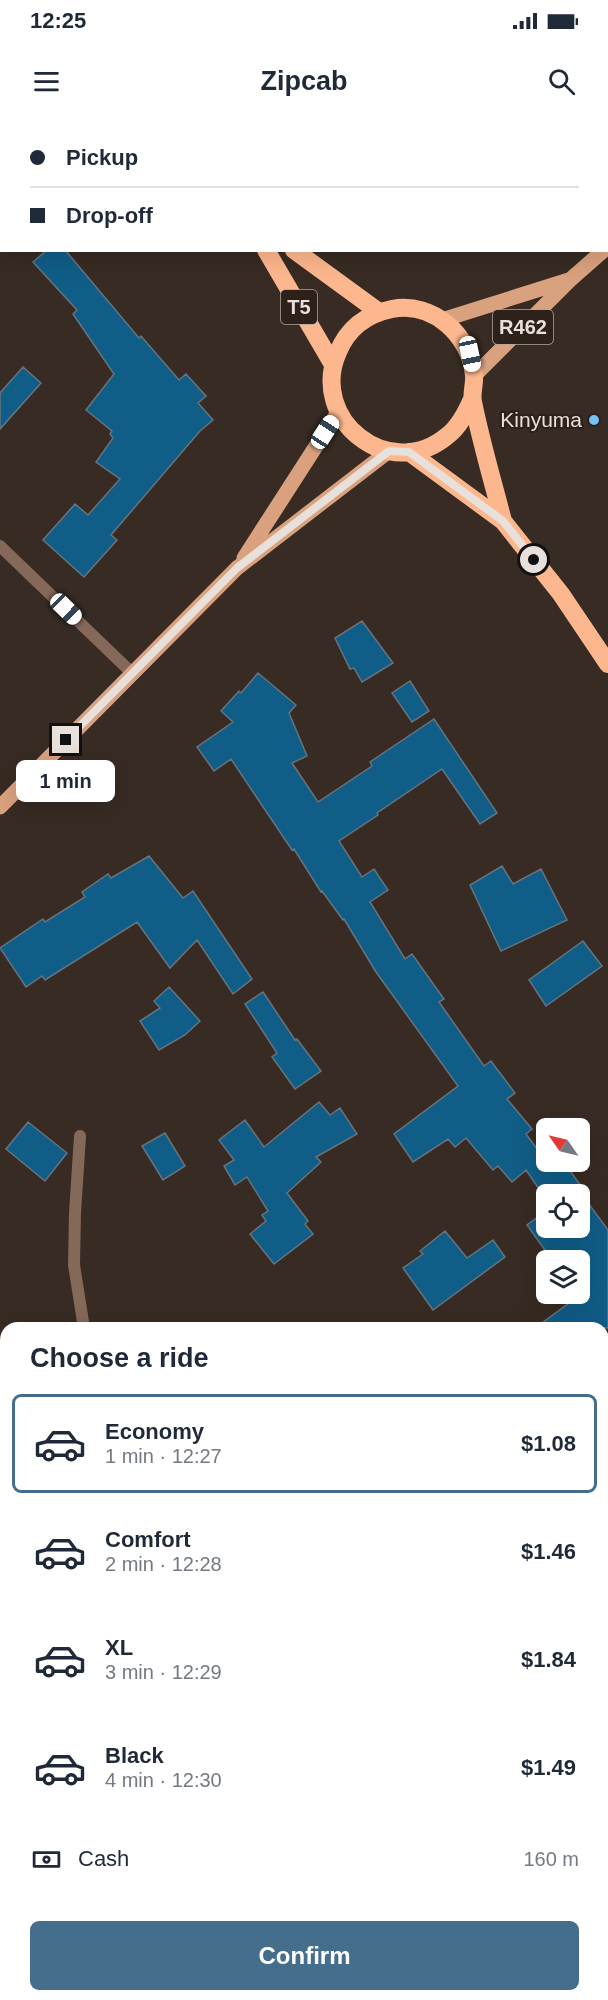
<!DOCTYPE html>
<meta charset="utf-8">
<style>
:root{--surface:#fff;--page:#f2f2f3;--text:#1f2937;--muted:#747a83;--line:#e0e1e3;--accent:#456d8c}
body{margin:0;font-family:Arial,sans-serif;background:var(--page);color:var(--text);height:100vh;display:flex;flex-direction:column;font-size:22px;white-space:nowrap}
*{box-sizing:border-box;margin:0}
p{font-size:20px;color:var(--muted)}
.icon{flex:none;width:33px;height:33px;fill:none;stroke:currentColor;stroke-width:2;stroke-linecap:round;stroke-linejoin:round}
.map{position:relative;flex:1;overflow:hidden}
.sheet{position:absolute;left:0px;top:1202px;width:609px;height:680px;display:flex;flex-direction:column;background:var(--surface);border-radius:18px 18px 0 0;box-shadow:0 6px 24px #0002}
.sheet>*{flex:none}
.banner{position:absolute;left:0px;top:0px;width:609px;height:132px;box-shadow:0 6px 24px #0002;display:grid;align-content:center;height:132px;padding:0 30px;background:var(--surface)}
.needle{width:39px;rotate:304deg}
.buttons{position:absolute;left:536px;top:998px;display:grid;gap:12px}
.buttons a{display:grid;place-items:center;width:54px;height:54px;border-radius:9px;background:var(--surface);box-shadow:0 6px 24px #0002;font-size:30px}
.end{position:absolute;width:27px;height:27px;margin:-14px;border:8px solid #e8e0db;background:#111;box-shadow:0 0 0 3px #111}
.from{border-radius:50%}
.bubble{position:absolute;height:42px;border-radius:9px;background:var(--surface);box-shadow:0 6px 24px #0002;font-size:20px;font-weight:700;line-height:42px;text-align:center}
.car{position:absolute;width:18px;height:36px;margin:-18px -9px;border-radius:8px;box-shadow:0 0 4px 2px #0007;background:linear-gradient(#fff 24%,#345 0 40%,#fff 0 76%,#345 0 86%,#fff 0)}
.banner b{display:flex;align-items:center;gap:21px;height:57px;font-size:22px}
.banner b+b{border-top:2px solid var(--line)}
.banner i{width:15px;height:15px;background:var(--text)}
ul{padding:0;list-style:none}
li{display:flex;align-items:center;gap:18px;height:99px;margin:0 12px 9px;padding:0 18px;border:3px solid transparent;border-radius:9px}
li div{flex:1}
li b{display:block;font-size:22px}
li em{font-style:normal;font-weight:700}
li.current{border-color:var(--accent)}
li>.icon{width:54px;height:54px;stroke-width:1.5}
h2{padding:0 30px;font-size:27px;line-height:72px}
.pay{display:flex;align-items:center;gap:15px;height:66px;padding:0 30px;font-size:22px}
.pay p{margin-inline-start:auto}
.action{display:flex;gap:12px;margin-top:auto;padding:12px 30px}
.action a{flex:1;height:69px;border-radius:9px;background:var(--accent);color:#fff;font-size:24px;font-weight:700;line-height:69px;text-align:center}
.status{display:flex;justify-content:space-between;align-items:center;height:42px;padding:0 30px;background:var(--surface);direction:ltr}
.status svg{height:16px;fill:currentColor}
header{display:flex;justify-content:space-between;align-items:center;height:78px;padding:0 30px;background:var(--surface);font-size:27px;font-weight:700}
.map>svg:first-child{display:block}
.building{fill:#105d87;stroke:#67747e;stroke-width:1.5}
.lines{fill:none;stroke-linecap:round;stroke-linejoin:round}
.street{stroke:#846858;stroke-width:12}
.primary{stroke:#daa17f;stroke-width:15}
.highway{stroke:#fcb78e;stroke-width:18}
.route{stroke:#e8e0db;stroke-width:8}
.poi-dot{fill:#73c1f5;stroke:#2d211a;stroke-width:2}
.labels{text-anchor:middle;stroke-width:4.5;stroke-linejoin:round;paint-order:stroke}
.shield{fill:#2d211a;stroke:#b0a7a1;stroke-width:1.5}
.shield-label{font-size:20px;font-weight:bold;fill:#e8e0db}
.poi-label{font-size:21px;fill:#e8e0db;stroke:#2d211a;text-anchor:end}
</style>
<div class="status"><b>12:25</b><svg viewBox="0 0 49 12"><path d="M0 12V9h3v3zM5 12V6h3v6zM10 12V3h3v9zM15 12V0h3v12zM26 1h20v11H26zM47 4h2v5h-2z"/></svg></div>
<header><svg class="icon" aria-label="menu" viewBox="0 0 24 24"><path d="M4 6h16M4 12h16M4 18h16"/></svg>Zipcab<svg class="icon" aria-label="search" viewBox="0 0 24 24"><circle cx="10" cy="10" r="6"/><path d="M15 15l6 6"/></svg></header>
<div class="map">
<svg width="608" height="1880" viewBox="0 0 608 1880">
<rect width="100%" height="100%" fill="#372b23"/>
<path class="building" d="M 47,130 L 65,130 L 139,218 L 141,216 L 179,260 L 186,254 L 206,276 L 198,283 L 213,300 L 200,311 L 111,415 L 117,420 L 84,457 L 43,420 L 75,384 L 88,395 L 120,359 L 96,342 L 113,318 L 110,314 L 112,311 L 86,290 L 114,254 L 73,194 L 77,190 L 33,142 Z
M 23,247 L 41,263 L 0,309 L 0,273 Z
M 362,501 L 393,543 L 362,562 L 354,548 L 350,549 L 335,518 Z
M 258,553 L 296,585 L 289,593 L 307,636 L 292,643 L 318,682 L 372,646 L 370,642 L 434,599 L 497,693 L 480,704 L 442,649 L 377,693 L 378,695 L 339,721 L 362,757 L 374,749 L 388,770 L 370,782 L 405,839 L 412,834 L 444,879 L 439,882 L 484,946 L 491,941 L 515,973 L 507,979 L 532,1009 L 526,1014 L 546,1041 L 563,1041 L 586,1073 L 583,1076 L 608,1110 L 608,1208 L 535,1208 L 569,1183 L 562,1173 L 579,1173 L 579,1140 L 552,1140 L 527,1105 L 546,1091 L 546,1107 L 579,1107 L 579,1074 L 546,1074 L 546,1079 L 526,1050 L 512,1062 L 498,1046 L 493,1050 L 466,1018 L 455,1027 L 448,1019 L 413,1042 L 394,1014 L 458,966 L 376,852 L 344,799 L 343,800 L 322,771 L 321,772 L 294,729 L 292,730 L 231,639 L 214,651 L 197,627 L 233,602 L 221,591 L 239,571 L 241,573 Z
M 410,561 L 429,591 L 412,602 L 392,573 Z
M 149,736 L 183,778 L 193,771 L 252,859 L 233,874 L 197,820 L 170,848 L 137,802 L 45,860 L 42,856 L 26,867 L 0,828 L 43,799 L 45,802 L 85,777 L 82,772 L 108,754 L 111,758 Z
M 502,746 L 513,764 L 541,749 L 567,800 L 501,831 L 470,765 Z
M 583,821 L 602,846 L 546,886 L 529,860 Z
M 169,867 L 200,901 L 185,915 L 159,930 L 140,901 L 160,888 L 154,881 Z
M 263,872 L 295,920 L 297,919 L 321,951 L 295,969 L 272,937 L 277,933 L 245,884 Z
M 319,982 L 330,995 L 340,988 L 357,1014 L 316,1037 L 321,1042 L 287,1073 L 308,1101 L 305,1104 L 313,1114 L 274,1144 L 250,1114 L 266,1101 L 262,1095 L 268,1091 L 247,1057 L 235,1065 L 224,1046 L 234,1040 L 219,1020 L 245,1000 L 264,1027 Z
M 28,1002 L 67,1033 L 45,1061 L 6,1029 Z
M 165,1013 L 185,1046 L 163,1060 L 142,1026 Z
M 445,1111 L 467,1138 L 493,1120 L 505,1137 L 433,1190 L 403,1148 L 423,1134 L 420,1131 Z"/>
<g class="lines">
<path class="street" d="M 0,1 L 1,0
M 0,426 L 132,553
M 80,1016 L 75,1093 L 74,1145 L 84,1208
M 0,1443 L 6,1447"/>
<path class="primary" d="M 442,200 L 569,160
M 474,256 L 571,159 L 604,130
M 244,438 L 338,292
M 0,687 L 237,448 L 389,331"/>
<path class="highway" d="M 153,0 L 154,2
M 266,130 L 332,243
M 294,130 L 379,192
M 472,279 C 466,293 459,307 447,316 C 389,364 308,299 338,232 C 348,208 367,194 392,189 C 433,181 470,215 474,255 C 475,264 471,273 473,282 C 481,322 493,362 503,401
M 409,332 L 503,401 L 561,474 L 608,544"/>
</g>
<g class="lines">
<path class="route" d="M 66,620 L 237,448 L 389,331 L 409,332 L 503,401 L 534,440"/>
</g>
<circle class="poi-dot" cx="594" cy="300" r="6"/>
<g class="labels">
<g class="shield">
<rect x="281" y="170" width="36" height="34" rx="4.5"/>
<rect x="493" y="190" width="60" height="34" rx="4.5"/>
</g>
<g class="shield-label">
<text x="299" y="194">T5</text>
<text x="523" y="214">R462</text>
</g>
<g class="poi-label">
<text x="582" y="307">Kinyuma</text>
</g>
</g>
</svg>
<div class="buttons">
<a><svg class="needle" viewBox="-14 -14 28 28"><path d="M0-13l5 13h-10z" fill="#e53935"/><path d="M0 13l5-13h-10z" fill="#747a83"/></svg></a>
<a><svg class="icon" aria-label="locate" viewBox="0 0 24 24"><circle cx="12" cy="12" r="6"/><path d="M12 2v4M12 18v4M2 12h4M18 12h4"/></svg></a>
<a><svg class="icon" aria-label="layers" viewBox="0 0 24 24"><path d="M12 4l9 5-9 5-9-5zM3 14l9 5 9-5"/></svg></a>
</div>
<i class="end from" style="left:534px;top:440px"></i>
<i class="end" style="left:66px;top:620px"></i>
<div class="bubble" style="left:16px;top:640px;width:99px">1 min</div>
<i class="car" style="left:470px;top:234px;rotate:168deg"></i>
<i class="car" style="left:325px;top:312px;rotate:33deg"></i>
<i class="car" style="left:66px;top:489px;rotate:134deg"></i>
<div class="banner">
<b><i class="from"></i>Pickup</b>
<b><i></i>Drop-off</b>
</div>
<section class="sheet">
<h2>Choose a ride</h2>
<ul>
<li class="current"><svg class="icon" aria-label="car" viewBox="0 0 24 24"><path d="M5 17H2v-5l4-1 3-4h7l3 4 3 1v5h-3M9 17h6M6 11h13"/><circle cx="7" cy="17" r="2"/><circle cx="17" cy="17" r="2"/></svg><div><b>Economy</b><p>1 min · 12:27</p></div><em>$1.08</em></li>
<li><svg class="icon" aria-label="car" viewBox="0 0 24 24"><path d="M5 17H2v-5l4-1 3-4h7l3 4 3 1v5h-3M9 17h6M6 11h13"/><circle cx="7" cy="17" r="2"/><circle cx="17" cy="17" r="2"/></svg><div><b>Comfort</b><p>2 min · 12:28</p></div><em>$1.46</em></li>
<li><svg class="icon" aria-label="car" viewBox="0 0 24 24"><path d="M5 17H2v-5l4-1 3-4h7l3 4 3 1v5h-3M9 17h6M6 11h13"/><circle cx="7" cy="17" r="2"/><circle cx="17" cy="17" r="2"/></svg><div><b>XL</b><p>3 min · 12:29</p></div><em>$1.84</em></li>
<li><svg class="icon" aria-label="car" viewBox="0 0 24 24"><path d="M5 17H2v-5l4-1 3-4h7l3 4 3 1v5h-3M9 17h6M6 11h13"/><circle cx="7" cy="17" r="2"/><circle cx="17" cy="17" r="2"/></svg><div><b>Black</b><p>4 min · 12:30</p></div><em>$1.49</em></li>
</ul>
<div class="pay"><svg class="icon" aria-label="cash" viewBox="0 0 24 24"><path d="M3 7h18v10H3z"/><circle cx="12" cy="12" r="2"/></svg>Cash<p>160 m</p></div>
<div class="action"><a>Confirm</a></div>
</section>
</div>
